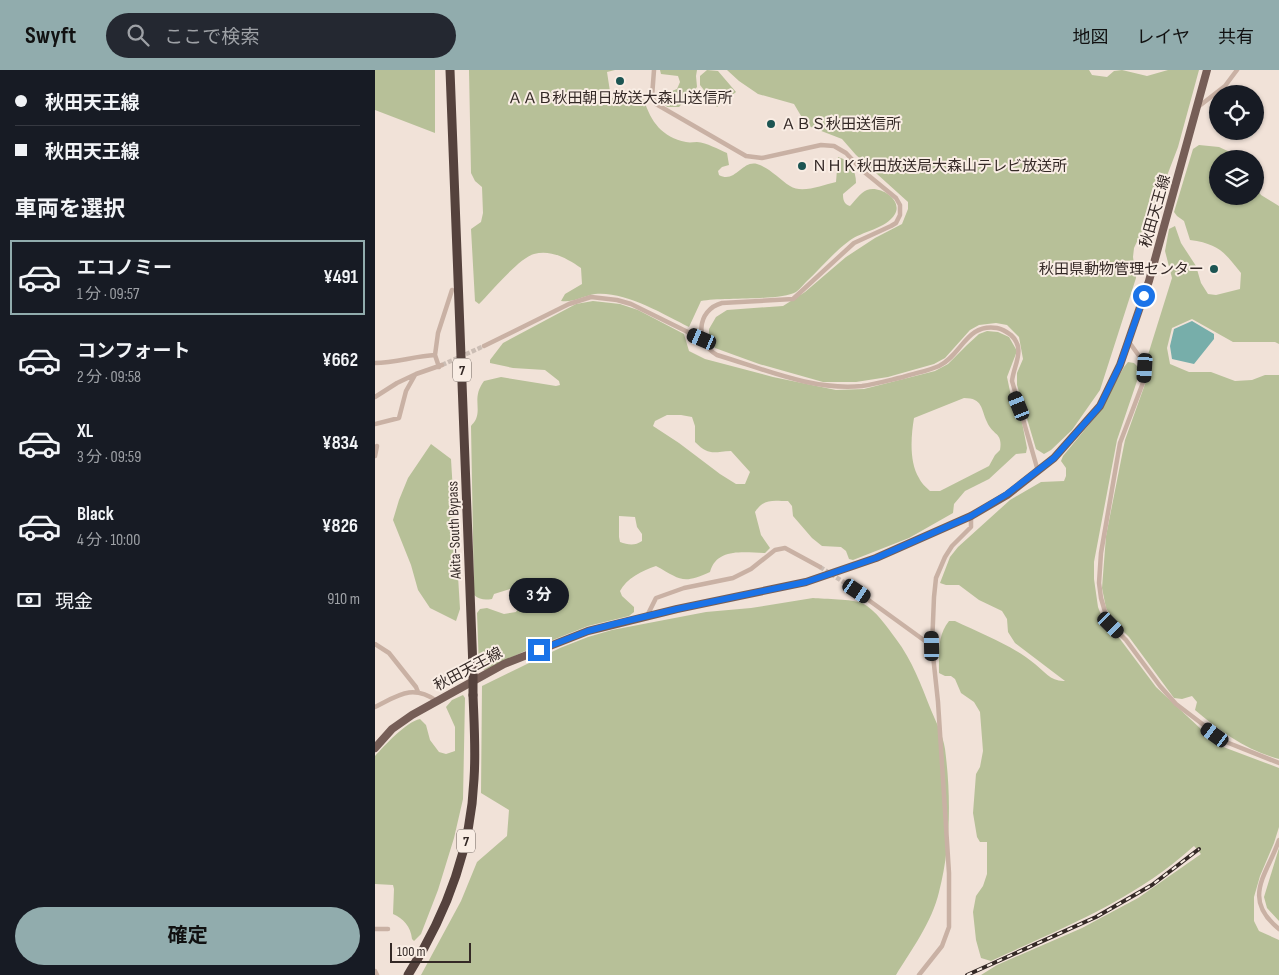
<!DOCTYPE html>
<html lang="ja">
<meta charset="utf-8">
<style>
:root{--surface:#171b24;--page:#242831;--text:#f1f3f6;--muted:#9ea1a6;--line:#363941;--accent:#91acad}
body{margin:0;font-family:"Sofia Sans Condensed","Noto Sans JP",sans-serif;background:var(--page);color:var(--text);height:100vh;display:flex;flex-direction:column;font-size:19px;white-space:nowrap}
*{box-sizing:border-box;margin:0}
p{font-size:16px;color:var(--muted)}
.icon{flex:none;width:28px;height:28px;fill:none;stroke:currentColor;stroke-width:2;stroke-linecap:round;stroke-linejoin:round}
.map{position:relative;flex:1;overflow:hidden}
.sheet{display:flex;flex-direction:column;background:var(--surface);width:375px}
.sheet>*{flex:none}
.hud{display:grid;align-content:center;height:110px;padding:0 15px;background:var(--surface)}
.fabs{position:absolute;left:834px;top:15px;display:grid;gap:10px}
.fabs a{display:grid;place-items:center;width:55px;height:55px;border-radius:50%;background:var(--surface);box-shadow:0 1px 4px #0004;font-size:25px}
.scale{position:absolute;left:15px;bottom:12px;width:81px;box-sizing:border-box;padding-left:5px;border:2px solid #342926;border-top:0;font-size:14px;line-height:18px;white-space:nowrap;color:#342926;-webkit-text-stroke:4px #f9ede4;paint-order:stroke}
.end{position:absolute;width:22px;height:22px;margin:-11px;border:6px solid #1a73e8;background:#fff;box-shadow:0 0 0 2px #fff}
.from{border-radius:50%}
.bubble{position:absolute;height:35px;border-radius:18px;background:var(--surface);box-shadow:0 1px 4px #0004;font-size:16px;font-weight:700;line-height:35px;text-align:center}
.car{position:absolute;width:15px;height:30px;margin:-15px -8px;border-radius:6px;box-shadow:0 0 4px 1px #0007;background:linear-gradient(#222 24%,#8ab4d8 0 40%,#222 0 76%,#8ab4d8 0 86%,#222 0)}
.hud b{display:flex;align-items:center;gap:18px;height:48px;font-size:19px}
.hud b+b{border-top:1px solid var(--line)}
.hud i{width:12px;height:12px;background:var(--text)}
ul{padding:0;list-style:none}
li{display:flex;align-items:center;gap:15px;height:75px;margin:0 10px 8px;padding:0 5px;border:2px solid transparent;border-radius:0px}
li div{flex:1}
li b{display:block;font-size:19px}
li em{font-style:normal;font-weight:700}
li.on{border-color:var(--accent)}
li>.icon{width:45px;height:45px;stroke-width:1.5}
h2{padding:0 15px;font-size:22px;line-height:60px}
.pay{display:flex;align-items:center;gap:12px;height:55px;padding:0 15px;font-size:19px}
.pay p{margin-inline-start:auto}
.cta{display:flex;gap:10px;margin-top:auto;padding:10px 15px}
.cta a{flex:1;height:58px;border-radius:30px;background:var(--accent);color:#111;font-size:20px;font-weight:700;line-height:58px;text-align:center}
header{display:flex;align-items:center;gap:30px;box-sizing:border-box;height:70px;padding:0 25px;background:var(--accent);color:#111}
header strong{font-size:24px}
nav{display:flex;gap:28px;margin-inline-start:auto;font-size:18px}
.search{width:350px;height:45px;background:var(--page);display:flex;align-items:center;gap:12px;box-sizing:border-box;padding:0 18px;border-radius:28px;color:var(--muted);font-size:19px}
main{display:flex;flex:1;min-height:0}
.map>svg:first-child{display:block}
.green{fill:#b7c098;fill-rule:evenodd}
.water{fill:#77aeaa}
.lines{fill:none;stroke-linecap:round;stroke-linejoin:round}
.street-tunnel{stroke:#cbbdb4;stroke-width:4.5;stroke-dasharray:4.5 2;stroke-linecap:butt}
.street{stroke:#c9b1a4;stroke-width:4.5}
.primary{stroke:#765e57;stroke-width:8}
.highway{stroke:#55423d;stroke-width:9}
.rail-casing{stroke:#342926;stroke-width:4}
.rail{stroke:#f9ede4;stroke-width:2;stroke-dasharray:5.5;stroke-linecap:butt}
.highway-bridge{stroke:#55423d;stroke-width:9}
.route{stroke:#1a73e8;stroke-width:6}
.poi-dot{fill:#1c5553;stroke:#f9ede4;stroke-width:2}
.labels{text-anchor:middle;stroke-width:4;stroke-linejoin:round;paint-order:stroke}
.shield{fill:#f9ede4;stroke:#6f645f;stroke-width:1}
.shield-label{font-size:14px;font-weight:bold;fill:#342926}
.poi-label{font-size:15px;fill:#342926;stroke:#f9ede4;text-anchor:start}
.street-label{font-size:15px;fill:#342926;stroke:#f9ede4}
</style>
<header>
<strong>Swyft</strong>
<div class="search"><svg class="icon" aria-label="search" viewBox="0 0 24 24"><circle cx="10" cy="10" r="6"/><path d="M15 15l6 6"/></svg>ここで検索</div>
<nav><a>地図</a><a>レイヤ</a><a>共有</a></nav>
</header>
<main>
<section class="sheet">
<div class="hud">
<b><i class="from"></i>秋田天王線</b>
<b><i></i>秋田天王線</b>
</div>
<h2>車両を選択</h2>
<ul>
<li class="on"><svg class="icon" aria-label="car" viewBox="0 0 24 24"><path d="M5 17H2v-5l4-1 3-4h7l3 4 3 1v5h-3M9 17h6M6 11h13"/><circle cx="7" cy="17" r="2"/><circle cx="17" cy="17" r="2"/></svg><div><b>エコノミー</b><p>1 分 · 09:57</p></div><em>¥491</em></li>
<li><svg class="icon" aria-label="car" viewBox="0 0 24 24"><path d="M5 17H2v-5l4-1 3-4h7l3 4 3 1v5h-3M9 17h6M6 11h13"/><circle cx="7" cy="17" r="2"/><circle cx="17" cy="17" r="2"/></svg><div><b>コンフォート</b><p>2 分 · 09:58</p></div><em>¥662</em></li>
<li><svg class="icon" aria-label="car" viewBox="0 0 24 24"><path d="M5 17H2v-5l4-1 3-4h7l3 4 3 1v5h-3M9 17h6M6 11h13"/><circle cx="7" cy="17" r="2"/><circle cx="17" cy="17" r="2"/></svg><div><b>XL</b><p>3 分 · 09:59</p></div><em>¥834</em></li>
<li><svg class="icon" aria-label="car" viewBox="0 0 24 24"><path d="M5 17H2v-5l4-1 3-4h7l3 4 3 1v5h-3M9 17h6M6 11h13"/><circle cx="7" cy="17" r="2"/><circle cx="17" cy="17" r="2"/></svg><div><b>Black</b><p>4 分 · 10:00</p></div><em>¥826</em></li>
</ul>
<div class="pay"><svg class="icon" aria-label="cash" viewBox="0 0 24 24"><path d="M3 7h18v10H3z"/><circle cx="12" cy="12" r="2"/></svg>現金<p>910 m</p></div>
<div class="cta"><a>確定</a></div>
</section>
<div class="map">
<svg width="904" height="905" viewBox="0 0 904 905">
<rect width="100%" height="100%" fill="#f1e2d8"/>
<path class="green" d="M 0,0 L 60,0 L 60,63 L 0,40 Z
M 94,0 L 240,0 L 232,2 L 236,28 L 263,26 L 269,30 C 276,52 287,67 311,72 C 315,73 318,72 322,72 C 332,73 343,79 352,83 L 354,95 L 347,97 L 343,101 L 344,105 C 360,114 367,90 382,94 C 395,98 404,109 415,116 C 427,124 447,115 461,112 L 463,87 C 475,90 481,101 481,113 L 468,124 C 468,130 469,134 475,136 C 480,131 485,123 492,120 C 505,115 528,130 520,144 C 511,159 487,161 474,171 C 459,182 446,198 432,211 C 429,214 425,219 421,222 C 406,231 348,227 326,231 L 314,257 C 288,244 250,221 220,224 C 208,226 198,233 186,231 L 190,224 L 207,214 L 206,198 C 193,189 176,179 159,184 C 144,188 116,222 104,234 L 100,231 L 96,159 L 106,152 L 108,143 L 107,117 L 100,111 L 96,103 Z
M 285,0 L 322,0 L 321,6 L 322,17 L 304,37 L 292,37 L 285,29 L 287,25 L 302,19 L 305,12 L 303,6 L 286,4 Z
M 332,0 L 343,1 L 361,22 L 342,37 L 325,15 L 325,6 Z
M 352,0 L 714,0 L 717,5 L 732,7 L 739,1 L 747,0 L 772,6 L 793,0 L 824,0 L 803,77 L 790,111 L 759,178 L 758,187 L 761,208 L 725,320 L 697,360 L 676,380 L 669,384 L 661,379 L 642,315 L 642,303 L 648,289 L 644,267 L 632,255 L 621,253 L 604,255 L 595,260 L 570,288 L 559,294 L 513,307 L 481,312 L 448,312 L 384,294 L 340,278 L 334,271 L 334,259 L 341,247 L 352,240 L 408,236 L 430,222 L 471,187 L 500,168 L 527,154 L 533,139 L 533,132 L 481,85 L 467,69 L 436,57 L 429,51 L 419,34 L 383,24 L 364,11 Z
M 824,75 L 844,77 L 870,89 L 842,89 L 842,126 L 880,126 L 880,116 L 886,125 L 904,136 L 904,274 L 900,272 L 858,272 L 817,249 L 797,258 L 792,278 L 795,294 L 814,302 L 836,302 L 860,311 L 877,310 L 890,305 L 904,305 L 904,689 C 871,680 846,662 820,640 L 822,632 L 817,626 L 807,629 L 799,628 L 754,567 L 738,551 L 731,538 L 727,518 L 731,466 L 750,370 L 774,303 L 772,288 L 797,208 L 790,181 L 794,159 L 800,156 L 806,173 L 821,196 L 826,213 L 833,224 L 841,225 L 865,219 L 866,203 C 849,182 844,174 815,170 L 809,151 L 802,146 L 799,142 L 818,79 Z
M 218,231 L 245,234 L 263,240 L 309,264 L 314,281 L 330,289 L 398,307 L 461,320 L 489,319 L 560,301 L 573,294 L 592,275 L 604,264 L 612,261 L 623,262 L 634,267 L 642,281 L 632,307 L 636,326 L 646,347 L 652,378 L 651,383 L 641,384 L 614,409 L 590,421 L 579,434 L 578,443 L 534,468 L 478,490 L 474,489 L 471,481 L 466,477 L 447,476 L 437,468 L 418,446 L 417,436 L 413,431 C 398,431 389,428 380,442 L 386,465 L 395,478 L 390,483 C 370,483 342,477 335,502 C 307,515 305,509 281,496 C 268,500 251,509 245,521 L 247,526 L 259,537 L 259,542 L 254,546 L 213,556 L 150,581 L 110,600 L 104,598 L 102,543 L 105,539 L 112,538 L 129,544 L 141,542 C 146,535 146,524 141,517 L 119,524 L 117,529 C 110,530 105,530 99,525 L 96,356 C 97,354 100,352 101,349 C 106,337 97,327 109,311 L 126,307 L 181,316 L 185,315 L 184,311 L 170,300 L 138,298 L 115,293 L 115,290 L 128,273 L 201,234 ZM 589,328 C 608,328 606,339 612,352 C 618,366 628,362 625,380 L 620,385 L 614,396 L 565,421 L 555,421 C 551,417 546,413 544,408 C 534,392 536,366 539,348 ZM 292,345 L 306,345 L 317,347 L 320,356 L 320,372 C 334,386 338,382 356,381 L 375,402 L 370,414 L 361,414 L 345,404 L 304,373 L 278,356 L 280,351 ZM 244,446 L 260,447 L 262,457 L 267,464 L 267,471 C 260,476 253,475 245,472 L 244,467 Z
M 753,292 L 759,293 L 763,297 L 762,311 L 742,370 L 719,492 L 719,509 L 723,537 L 730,555 L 745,569 L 781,617 L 843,675 L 904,698 L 904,757 L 899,773 L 885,806 L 879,827 L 879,851 L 884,861 L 904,870 L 904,905 L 606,905 L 622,895 L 707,858 L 763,828 L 826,784 L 819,776 C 758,831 689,857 616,891 L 606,888 L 601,870 L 598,842 L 601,826 L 608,816 L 612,804 L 612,772 L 605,772 L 602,767 L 598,743 L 601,704 L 605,697 L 608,681 L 605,642 L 599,632 L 586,623 L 580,609 L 576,606 L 570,606 L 564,603 C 564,584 562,566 574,551 L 580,551 C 607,564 637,575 660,594 C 669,601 676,612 690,611 L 640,573 L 633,562 L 632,549 L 627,541 L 604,530 L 584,515 L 571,515 L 565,513 L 575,487 L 583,477 L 635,430 L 666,412 L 689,411 L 691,406 L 691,398 L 686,391 L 688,386 L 722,345 L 749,297 Z
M 56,374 L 76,389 L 85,539 L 81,551 L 55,538 L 43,520 L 36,495 L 18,450 L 24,430 L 33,408 Z
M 438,528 C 450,529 477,529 487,533 C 501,540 512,557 521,569 C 537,590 546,615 556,640 C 561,652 568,665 570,679 C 576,725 576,776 564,822 C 557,852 537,879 521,905 L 46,905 L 86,831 L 102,792 L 132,766 L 134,740 L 106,723 L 107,616 L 185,578 L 213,567 L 237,560 L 331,542 L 376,538 Z
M 88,625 L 90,628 L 88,729 L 79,768 L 63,820 L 46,864 L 39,871 L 37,869 C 36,857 28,848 18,844 L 19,819 L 18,815 L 0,814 L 0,686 C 10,675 31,652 45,649 L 51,655 L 55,670 L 64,682 L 71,684 L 80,681 L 80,657 L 71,637 L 77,630 Z
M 904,778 L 904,851 L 892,838 L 889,827 Z"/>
<path class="water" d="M 880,31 L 884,31 C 889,38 883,61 876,66 C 871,69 864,68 859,67 L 855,61 L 880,61 Z
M 817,251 L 839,264 L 839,269 L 819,294 L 797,289 L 795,276 L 799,259 Z"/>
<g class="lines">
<path class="street-tunnel" d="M 67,295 L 109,276
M 445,497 L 470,513"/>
<path class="street" d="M 279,0 L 277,27 L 281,34 L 371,86 L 387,88 L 446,75 L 459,76 L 471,83 L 488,101 L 521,128 L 525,135 L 525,145 L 521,153 L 516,156 L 479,173 L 418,229 L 347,233 C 321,240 320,273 342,285 C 389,299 438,321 487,316 C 501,314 515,310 528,307 C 540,303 553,301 564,296 C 587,285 591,253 622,258 C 627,259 632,262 636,265 C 651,279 639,294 637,311 L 663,401
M 823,37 L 850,16 L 862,0
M 754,272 L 767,290 L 769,298 L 769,310 L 745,373 L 726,483 L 724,513 L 726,528 L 731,545 L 736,555 L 751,570 L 785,616 L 801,634 L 851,672 L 904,693
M 109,276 L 194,234 L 216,227 L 242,230 L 256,234 L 327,269
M 0,293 C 20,293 40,286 60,285
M 64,297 L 60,285 L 63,263 L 77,220
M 0,327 L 22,313 L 41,304 L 67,295
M 0,354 L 24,348 L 31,321 L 40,305
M 0,386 L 2,376
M 470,513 L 557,576
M 272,546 L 281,528 L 309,518 L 358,508 L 376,499 L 400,480 L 410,478 L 445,497
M 0,574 L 14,583 L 41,617 L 43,622
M 0,637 C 24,625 37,614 62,631
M 904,770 C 892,805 866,828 904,859
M 0,859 L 13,859
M 0,901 L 2,905
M 544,905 L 567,876 L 574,857 L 574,803 L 563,632 L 557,576 L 559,527 L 561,508 L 570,487 L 577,476 L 596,457 L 596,446"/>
<path class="primary" d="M 0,678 L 17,659 L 37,645 L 129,594 L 213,561 L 302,539 L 431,512 L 501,488 L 596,446 L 632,425 L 679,388 L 725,336 L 745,295 L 774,211 L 832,0"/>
<path class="highway" d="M 75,0 L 98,599
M 33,905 C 71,845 96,780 99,709 C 101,681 99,653 98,625"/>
<defs>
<path id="rail" d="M 592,905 L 721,847 L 777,815 L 824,779"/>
</defs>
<use href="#rail" class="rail-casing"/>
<use href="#rail" class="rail"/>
<path class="highway-bridge" d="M 98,599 L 98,625"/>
</g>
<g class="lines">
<path class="route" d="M 164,580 L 213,561 L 239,554 L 302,539 L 431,512 L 501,488 L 596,446 L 632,424 L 679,388 L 725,336 L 745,295 L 769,226"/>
</g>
<g class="poi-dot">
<circle cx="245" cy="11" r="5"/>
<circle cx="396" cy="54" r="5"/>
<circle cx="427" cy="96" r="5"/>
<circle cx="839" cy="199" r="5"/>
</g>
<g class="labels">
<g class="shield">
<rect x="78" y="288.5" width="18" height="23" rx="4"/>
<rect x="82" y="759.5" width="18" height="23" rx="4"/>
</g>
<g class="shield-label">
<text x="87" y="305">7</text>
<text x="91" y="776">7</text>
</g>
<g class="poi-label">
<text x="245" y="33" text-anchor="middle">ＡＡＢ秋田朝日放送大森山送信所</text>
<text x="406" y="59">ＡＢＳ秋田送信所</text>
<text x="437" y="101">ＮＨＫ秋田放送局大森山テレビ放送所</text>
<text x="829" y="204" text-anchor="end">秋田県動物管理センター</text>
</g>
<g class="street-label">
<text transform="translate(780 141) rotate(-74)" y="5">秋田天王線</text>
<text transform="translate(79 460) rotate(-92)" y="5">Akita-South Bypass</text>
<text transform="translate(93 599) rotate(-28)" y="5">秋田天王線</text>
</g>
</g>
</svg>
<div class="fabs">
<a><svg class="icon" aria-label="locate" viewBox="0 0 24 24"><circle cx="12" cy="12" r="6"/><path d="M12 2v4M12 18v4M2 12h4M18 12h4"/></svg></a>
<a><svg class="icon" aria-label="layers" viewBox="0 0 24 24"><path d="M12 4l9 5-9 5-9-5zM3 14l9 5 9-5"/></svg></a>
</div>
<div class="scale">100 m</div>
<i class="end from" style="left:769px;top:226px"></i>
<i class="end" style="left:164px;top:580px"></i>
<div class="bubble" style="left:134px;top:508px;width:60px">3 分</div>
<i class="car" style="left:327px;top:269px;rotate:293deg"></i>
<i class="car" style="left:770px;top:298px;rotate:184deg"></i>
<i class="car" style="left:644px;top:336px;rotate:338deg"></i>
<i class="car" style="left:482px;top:521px;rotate:124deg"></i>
<i class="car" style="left:736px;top:555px;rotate:135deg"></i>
<i class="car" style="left:557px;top:576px;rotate:359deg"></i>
<i class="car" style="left:840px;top:665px;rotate:306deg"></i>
</div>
</main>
